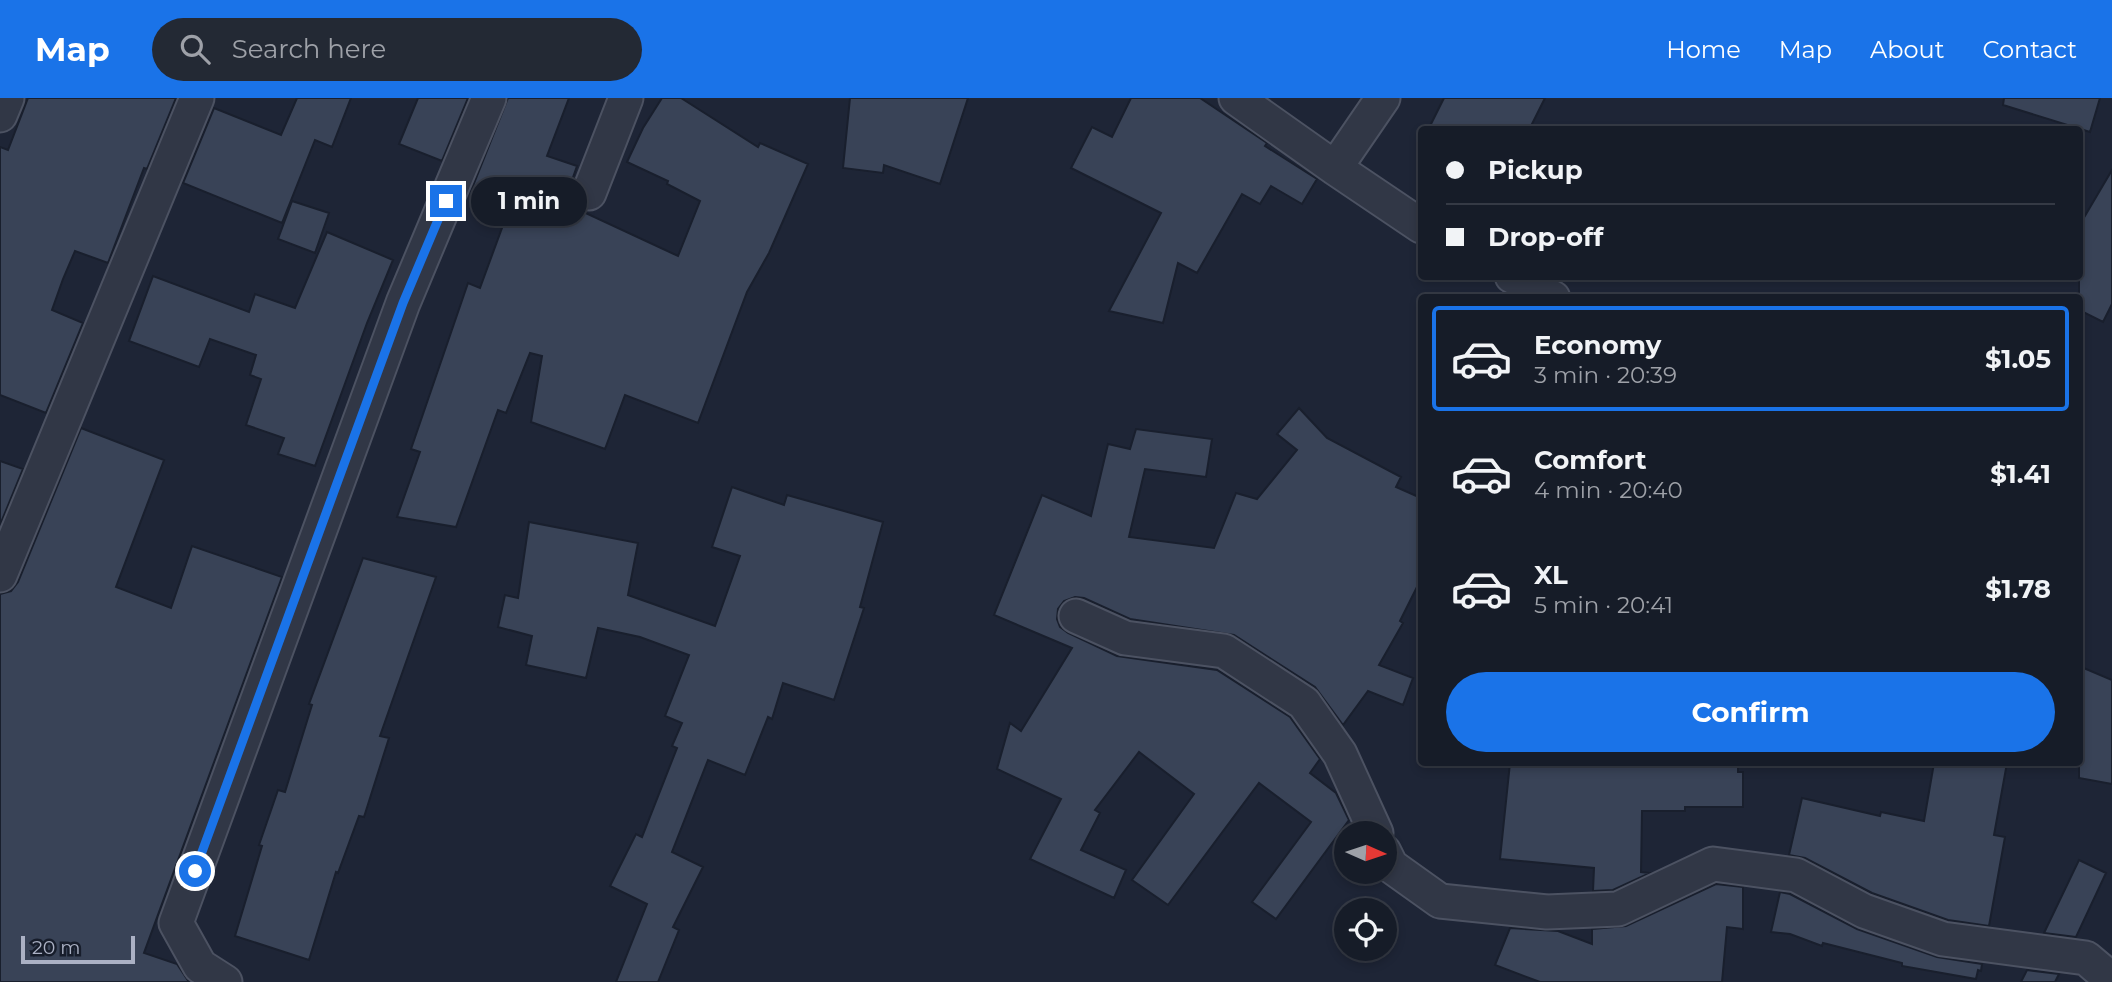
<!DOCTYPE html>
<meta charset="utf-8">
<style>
:root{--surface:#161c28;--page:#232934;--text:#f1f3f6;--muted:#9ea1a8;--line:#353a45;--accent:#1a73e8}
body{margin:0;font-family:Montserrat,sans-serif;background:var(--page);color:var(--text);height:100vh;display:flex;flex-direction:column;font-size:26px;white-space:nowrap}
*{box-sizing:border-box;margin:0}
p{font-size:23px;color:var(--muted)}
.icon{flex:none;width:38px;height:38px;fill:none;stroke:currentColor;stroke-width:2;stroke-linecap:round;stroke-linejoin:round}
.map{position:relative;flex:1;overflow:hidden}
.side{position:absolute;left:1418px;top:196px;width:665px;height:472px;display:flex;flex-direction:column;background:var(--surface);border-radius:7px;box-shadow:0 4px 10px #0003,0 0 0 2px var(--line)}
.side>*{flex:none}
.top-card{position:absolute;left:1418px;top:28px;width:665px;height:154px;border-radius:7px;box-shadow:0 4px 10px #0003,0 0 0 2px var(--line);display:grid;align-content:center;height:154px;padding:0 28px;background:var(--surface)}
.needle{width:46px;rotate:93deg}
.buttons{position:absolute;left:1334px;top:723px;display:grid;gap:14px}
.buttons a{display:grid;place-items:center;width:63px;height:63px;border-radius:50%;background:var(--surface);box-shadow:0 4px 10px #0003,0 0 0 2px var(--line);font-size:35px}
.scale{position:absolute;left:21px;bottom:18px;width:114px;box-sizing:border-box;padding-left:7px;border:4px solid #abb1c4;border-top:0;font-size:19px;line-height:24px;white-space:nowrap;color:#abb1c4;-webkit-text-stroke:5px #171d2b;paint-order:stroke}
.end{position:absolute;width:32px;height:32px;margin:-16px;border:9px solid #1a73e8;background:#fff;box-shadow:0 0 0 4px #fff}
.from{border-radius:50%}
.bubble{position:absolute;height:49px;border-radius:24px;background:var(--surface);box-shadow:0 4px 10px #0003,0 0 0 2px var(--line);font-size:23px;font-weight:700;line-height:49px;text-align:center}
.top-card b{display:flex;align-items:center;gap:24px;height:66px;font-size:26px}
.top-card b+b{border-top:2px solid var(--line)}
.top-card i{width:18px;height:18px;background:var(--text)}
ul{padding:12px 0 0;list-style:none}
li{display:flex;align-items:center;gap:21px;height:105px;margin:0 14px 10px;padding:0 14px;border:4px solid transparent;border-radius:7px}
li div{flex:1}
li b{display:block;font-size:26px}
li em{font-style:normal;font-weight:700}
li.on{border-color:var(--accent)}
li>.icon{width:63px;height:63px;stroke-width:1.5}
.action{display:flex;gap:14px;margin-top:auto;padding:14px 28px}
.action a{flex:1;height:80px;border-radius:42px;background:var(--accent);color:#fff;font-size:28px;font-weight:700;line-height:80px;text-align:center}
header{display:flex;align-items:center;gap:42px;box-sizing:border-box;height:98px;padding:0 35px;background:var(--accent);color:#fff}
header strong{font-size:33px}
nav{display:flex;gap:38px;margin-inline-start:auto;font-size:24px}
.search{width:490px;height:63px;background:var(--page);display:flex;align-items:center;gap:18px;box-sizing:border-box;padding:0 24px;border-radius:38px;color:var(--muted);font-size:26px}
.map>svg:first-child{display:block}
.building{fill:#394357;stroke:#191f2d;stroke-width:2}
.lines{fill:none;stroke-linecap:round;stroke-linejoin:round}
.minor-casing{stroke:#4c5262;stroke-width:37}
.minor{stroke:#313746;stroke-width:33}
.route{stroke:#1a73e8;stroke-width:9}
</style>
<header>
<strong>Map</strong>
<div class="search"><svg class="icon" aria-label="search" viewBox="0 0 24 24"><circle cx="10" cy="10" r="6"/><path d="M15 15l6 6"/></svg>Search here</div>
<nav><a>Home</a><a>Map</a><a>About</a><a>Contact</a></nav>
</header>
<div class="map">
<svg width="2112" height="884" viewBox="0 0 2112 884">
<rect width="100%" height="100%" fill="#1e2536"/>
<path class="building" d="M 28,0 L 176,0 L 147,71 L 144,70 L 108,165 L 75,153 L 63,181 L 52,212 L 83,225 L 46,315 L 0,297 L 0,49 L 8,52 Z
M 297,0 L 351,0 L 332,49 L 315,42 L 282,125 L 183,85 L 214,10 L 281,37 Z
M 418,0 L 468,0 L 442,63 L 399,46 Z
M 508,0 L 569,0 L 547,58 L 577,68 L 564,105 L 678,158 L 700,103 L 667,86 L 668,83 L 627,64 L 643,30 L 662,0 L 681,0 L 758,49 L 760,45 L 808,66 L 769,155 L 747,194 L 698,325 L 625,297 L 605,351 L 531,324 L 542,258 L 530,255 L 506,315 L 498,312 L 456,429 L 397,419 L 420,354 L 411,351 L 468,185 L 480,190 L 510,108 L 471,93 Z
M 850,0 L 968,0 L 940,86 L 884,67 L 883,75 L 843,70 Z
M 1131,0 L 1200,0 L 1267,45 L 1265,48 L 1317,81 L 1302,106 L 1271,88 L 1260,106 L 1242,96 L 1197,175 L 1178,165 L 1163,225 L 1109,213 L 1161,115 L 1071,70 L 1092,29 L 1112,39 Z
M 1444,0 L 1545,0 L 1529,32 L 1428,32 Z
M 2004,0 L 2100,0 L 2090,34 L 2003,7 Z
M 2112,72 L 2112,206 L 2103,224 L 2079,212 L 2079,128 Z
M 292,103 L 329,115 L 315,155 L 278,141 Z
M 327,134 L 393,162 L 367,225 L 315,368 L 278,356 L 284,340 L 246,327 L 261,281 L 250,277 L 256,257 L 210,241 L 199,269 L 129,243 L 153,178 L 249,214 L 255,196 L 295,210 Z
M 1299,310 L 1327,340 L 1401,379 L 1396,389 L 1421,400 L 1421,481 L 1400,523 L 1403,525 L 1379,567 L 1413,580 L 1403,607 L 1368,593 L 1343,627 L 1315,589 L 1234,537 L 1130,521 L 1084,500 L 1075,499 L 1064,503 L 1058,511 L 1057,521 L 1060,529 L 1068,535 L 1117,558 L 1217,572 L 1290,619 L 1320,661 L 1310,675 L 1336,695 L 1349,722 L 1276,821 L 1252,804 L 1311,724 L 1259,685 L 1168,807 L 1132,782 L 1194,696 L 1139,654 L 1095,712 L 1100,715 L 1081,752 L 1126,772 L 1114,800 L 1030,761 L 1061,701 L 997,671 L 1010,625 L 1021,633 L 1072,550 L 994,517 L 1042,397 L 1091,418 L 1108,346 L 1130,351 L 1136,331 L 1212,341 L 1206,379 L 1145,371 L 1129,439 L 1214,450 L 1236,395 L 1257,401 L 1297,352 L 1277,336 Z
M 81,330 L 164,362 L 116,489 L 171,510 L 192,448 L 282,479 L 144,855 L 177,866 L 189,884 L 0,884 L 0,496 L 11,493 L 18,484 Z
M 0,363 L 23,371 L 0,427 Z
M 732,389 L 784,407 L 787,397 L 883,424 L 860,509 L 864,510 L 834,602 L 783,585 L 772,621 L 768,619 L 745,677 L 708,662 L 672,754 L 703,769 L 673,829 L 679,832 L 658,884 L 616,884 L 647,806 L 610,788 L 636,736 L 642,739 L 677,650 L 672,648 L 682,625 L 665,618 L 689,557 L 640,539 L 598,530 L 586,580 L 526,567 L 532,538 L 498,529 L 505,497 L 518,500 L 529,424 L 638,445 L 628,497 L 715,528 L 740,458 L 712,449 Z
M 363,460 L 436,479 L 380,638 L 389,640 L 364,719 L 359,718 L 338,775 L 336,774 L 309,862 L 235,838 L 262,748 L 259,747 L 278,692 L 285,694 L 312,607 L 309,606 Z
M 2079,568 L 2112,582 L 2112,686 L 2079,680 Z
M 1510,665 L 1738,665 L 1738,674 L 1743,674 L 1743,709 L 1685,709 L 1685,713 L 1642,713 L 1641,774 L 1650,775 L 1613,792 L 1593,793 L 1594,770 L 1500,761 Z
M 1934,665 L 2007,665 L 1994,737 L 2005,739 L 1989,828 L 1948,822 L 1872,795 L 1805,760 L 1789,757 L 1802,700 L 1880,718 L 1881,714 L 1924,723 Z
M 2079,762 L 2106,775 L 2076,839 L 2044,835 Z
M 1716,786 L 1743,789 L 1743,831 L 1727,829 L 1722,884 L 1540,884 L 1495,867 L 1510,830 L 1558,833 L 1592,846 L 1592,831 L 1626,828 Z
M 1780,794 L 1790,796 L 1857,831 L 1937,859 L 1982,866 L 1981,873 L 1978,872 L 1976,881 L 1902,868 L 1902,865 L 1823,845 L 1822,848 L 1790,836 L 1771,834 Z
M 2027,872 L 2059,876 L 2055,884 L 2021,884 Z"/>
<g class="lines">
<defs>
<path id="minor" d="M 1236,0 L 1335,70 L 1421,128
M 0,17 L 7,0
M 1335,70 L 1383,0
M 589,95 L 626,0
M 1512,178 L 1553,200
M 0,477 L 197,0
M 1076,518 L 1125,540 L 1224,553 L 1304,605 L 1340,656 L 1376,735
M 1384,754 L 1391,768 L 1440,803 L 1547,814 L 1618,811 L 1713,766 L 1796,777 L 1864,813 L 1943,841 L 2086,860 L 2112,882
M 225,884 L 200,868 L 176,825 L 403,205 L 489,0"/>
</defs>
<use href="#minor" class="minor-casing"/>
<use href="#minor" class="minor"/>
</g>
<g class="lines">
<path class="route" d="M 195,773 L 403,205 L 446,103"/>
</g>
</svg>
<div class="buttons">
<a><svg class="needle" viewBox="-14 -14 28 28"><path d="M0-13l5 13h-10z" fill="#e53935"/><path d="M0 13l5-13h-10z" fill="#9ea1a8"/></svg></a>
<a><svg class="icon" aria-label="locate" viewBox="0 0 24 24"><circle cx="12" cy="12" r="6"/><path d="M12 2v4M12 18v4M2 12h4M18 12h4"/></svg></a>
</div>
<div class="scale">20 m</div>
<i class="end from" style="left:195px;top:773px"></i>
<i class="end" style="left:446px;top:103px"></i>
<div class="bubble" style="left:471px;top:79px;width:116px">1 min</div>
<div class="top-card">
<b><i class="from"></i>Pickup</b>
<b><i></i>Drop-off</b>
</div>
<section class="side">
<ul>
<li class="on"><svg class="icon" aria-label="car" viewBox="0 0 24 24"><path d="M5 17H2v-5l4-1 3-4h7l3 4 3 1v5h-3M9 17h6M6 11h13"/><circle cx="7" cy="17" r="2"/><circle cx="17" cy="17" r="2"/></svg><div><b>Economy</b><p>3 min · 20:39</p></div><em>$1.05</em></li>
<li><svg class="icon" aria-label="car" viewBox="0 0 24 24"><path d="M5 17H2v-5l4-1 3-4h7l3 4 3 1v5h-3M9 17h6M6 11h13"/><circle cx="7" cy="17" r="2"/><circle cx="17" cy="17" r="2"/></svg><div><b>Comfort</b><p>4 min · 20:40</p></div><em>$1.41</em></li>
<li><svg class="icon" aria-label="car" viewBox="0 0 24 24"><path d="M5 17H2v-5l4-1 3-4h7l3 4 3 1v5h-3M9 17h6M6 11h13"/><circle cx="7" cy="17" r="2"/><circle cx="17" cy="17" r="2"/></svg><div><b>XL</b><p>5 min · 20:41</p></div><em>$1.78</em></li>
</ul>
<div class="action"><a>Confirm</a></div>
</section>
</div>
